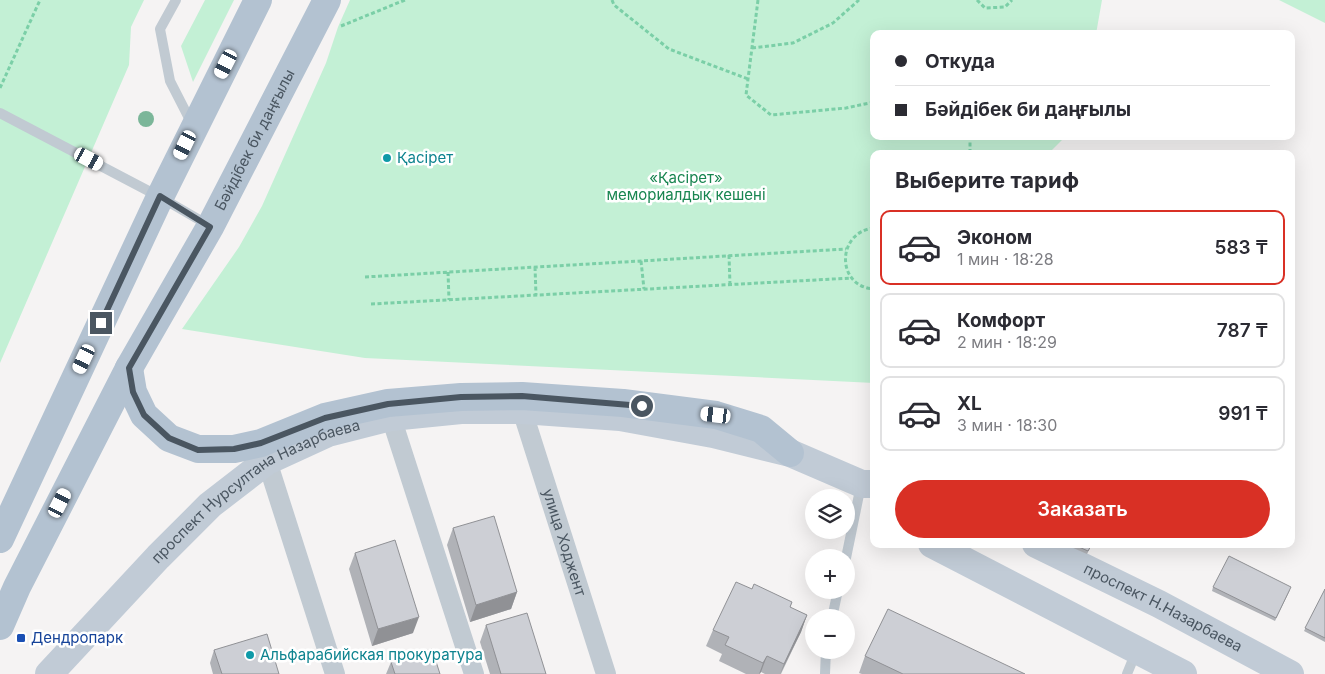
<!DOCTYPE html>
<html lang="ru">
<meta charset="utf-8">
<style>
:root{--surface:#fff;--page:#f7f7f7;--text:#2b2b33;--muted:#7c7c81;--line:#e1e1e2;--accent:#d93025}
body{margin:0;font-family:Inter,sans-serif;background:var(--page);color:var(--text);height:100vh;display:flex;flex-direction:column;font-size:19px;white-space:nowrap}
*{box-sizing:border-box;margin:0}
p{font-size:16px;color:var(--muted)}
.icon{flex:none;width:28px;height:28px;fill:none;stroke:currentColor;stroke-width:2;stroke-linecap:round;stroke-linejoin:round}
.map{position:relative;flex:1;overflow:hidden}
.details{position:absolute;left:870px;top:150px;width:425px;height:398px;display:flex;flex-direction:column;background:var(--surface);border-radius:10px;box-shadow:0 5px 20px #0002}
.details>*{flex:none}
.guide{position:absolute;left:870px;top:30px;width:425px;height:110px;border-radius:10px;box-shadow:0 5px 20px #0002;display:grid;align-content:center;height:110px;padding:0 25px;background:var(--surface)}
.tools{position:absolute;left:805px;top:489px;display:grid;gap:10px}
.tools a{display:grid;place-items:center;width:50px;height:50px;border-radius:50%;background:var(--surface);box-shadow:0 5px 20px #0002;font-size:25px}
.end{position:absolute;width:22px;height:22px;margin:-11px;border:6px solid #4a5661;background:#fff;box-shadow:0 0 0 2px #fff}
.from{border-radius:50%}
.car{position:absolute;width:15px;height:30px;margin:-15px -8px;border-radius:6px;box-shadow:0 0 4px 1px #0007;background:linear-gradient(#fff 24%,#345 0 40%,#fff 0 76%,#345 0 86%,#fff 0)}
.guide b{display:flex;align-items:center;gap:18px;height:48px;font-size:19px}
.guide b+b{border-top:1px solid var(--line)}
.guide i{width:12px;height:12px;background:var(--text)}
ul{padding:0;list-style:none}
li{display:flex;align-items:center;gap:15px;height:75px;margin:0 10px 8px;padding:0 15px;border:2px solid var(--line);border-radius:10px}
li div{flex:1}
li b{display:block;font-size:19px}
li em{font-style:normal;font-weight:600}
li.current{border-color:var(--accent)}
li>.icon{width:45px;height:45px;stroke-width:1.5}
h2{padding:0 25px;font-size:22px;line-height:60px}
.action{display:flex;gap:10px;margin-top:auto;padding:10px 25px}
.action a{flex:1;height:58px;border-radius:30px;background:var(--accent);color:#fff;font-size:20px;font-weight:600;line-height:58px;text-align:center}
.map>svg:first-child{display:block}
.green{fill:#c3f0d5}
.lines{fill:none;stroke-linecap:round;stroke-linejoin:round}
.path{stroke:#7bcfa7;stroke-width:3;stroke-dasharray:4 2.5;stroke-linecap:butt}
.lane{stroke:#c1cad2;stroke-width:10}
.street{stroke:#c1cad2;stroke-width:20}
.secondary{stroke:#c1cbd6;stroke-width:28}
.primary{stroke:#b3c2d1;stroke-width:28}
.tree{fill:#7bb699}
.wall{fill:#b0b2b7}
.shaded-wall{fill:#909195}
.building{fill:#cdcfd5;stroke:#909195}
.route{stroke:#4a5661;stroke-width:6}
.culture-dot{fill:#0f9aa8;stroke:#fff;stroke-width:2}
.transit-dot{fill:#1a4fb4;stroke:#fff;stroke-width:2}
.labels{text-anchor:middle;stroke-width:5;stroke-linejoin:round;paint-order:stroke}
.street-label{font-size:15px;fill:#4a5661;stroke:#fff}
.culture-label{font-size:15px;fill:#0d838f;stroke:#fff;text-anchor:start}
.park-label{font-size:15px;fill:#188550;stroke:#fff}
.transit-label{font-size:15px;fill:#164399;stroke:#fff;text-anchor:start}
</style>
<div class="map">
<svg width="1325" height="674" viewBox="0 0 1325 674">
<rect width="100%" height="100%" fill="#f5f3f3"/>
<path class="green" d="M 0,0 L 144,0 L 131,27 L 129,65 L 0,363 Z
M 205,0 L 234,0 L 193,82 L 181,46 Z
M 350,0 L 1102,0 L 1096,34 L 874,34 L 874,136 L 1066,136 L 1048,154 L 874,154 L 874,383 L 365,358 L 182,329 L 239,247 L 262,206 L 326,63 L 338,27 Z
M 1279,0 L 1325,0 L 1325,23 Z"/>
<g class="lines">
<path class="path" d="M 612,0 L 614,5 L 669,49 L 748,79
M 758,0 L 746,95 L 771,115 L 846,108 L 874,102
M 977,0 L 985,8 L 1005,7 L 1012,0
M 341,26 L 405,0
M 752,48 L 793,43 L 833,23 L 859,0
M 0,88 L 40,0
M 970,136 L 970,154
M 874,228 C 836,232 836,287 874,289
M 729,255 L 730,285
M 641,261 L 644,289
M 535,267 L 536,295
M 448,272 L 449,300
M 365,277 L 846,249
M 371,304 L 852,278"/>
<path class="lane" d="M 176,0 L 160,29 L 170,81 L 192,124
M 0,113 L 160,197 L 210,226
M 846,558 L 861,485
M 832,618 L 838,590
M 825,674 L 826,650
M 1127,674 L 1136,652"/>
<g class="street">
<path id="s1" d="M 522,410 L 606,674"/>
<path d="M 391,417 L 474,674"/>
<path d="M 267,461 L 335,674"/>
</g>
<g class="secondary">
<path d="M 932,544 L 1183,674"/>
<path id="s2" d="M 1036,544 L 1159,604 L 1290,674"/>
<path id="s3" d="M 49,674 L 158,557 L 210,505 L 267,461 L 328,433 L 391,417 L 461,410 L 522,410 L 620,417 L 713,434 L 790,453 L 862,484 L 874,484"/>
</g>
<g class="primary">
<path d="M 129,368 L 133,392 L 144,415 L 169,438 L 198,449 L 234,449 L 261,443 L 325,417 L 388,403 L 461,397 L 522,396 L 623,403 L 716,415 L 761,429 L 790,453"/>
<path d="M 0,539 L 160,197 L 258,0"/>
<path id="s4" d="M 0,626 L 17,587 L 129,368 L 210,227 L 327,0"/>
</g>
</g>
<circle class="tree" cx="146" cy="119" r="8"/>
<path class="wall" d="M 453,528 L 517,592 L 511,609 L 470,622 L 447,545 Z
M 1072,544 L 1092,544 L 1087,554 L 1071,547 Z
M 355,553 L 413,633 L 372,646 L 349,569 Z
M 1213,587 L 1290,590 L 1275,621 L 1212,591 Z
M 1325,589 L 1325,642 L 1304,631 Z
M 792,602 L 790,608 L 807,615 L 801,632 L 781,674 L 765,674 L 761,672 L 760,674 L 746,674 L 719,661 L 722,654 L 706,646 L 713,630 Z
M 486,625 L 546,674 L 490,674 L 480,642 Z
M 214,650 L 279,674 L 213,674 L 210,663 Z
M 865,656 L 1025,674 L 862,674 L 859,673 Z
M 391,662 L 440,674 L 386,674 Z"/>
<path class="shaded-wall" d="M 517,592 L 511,609 L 470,622 L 476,605 Z
M 807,615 L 801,632 L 780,674 L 784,664 Z
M 419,617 L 413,633 L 372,646 L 378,629 Z
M 767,656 L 761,672 L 759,674 L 763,663 Z"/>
<path class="building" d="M 494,516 L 517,592 L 476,605 L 453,528 Z
M 395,540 L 419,617 L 378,629 L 355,553 Z
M 1072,544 L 1092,544 L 1088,551 Z
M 1229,556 L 1291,587 L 1276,618 L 1213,587 Z
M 736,582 L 752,589 L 754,584 L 792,602 L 790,607 L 807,615 L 784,664 L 767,656 L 763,663 L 725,645 L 729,637 L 713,630 Z
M 1325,589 L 1325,638 L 1305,628 Z
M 888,609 L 1025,674 L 903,674 L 865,656 Z
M 527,613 L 546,674 L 501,674 L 486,625 Z
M 267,634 L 279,674 L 222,674 L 214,650 Z
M 432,649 L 440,674 L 395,674 L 391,662 Z"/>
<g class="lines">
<path class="route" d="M 101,323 L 160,196 L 210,227 L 129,368 L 133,392 L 144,415 L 169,438 L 198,450 L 234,449 L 261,443 L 325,418 L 388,404 L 461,397 L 522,396 L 642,406"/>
</g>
<g class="culture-dot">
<circle cx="387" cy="158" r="5"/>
<circle cx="250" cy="655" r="5"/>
</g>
<rect class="transit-dot" x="16" y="633" width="10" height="10" rx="2.5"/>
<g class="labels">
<g class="street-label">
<text dy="5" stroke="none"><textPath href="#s4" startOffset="549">Бәйдібек би даңғылы</textPath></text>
<text dy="5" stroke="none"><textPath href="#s3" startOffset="280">проспект Нурсултана Назарбаева</textPath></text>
<text dy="5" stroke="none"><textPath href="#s1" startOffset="139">улица Ходжент</textPath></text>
<text dy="5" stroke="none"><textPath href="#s2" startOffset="142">проспект Н.Назарбаева</textPath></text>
</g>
<g class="culture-label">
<text x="397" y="163">Қасірет</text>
<text x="260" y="660">Альфарабийская прокуратура</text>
</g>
<g class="park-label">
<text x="686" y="183">«Қасірет»<tspan x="686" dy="17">мемориалдық кешені</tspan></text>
</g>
<g class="transit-label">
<text x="31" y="643">Дендропарк</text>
</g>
</g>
</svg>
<div class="tools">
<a><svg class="icon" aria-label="layers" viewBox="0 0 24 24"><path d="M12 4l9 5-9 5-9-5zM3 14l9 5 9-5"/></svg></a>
<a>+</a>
<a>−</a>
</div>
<i class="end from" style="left:642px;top:406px"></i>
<i class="end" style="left:101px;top:323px"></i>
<i class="car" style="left:226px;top:64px;rotate:207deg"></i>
<i class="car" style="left:185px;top:145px;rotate:206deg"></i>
<i class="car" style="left:89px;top:159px;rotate:118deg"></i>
<i class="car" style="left:84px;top:359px;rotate:205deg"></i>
<i class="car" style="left:716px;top:415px;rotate:277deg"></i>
<i class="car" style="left:60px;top:503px;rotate:27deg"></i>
<div class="guide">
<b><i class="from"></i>Откуда</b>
<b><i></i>Бәйдібек би даңғылы</b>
</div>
<section class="details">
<h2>Выберите тариф</h2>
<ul>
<li class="current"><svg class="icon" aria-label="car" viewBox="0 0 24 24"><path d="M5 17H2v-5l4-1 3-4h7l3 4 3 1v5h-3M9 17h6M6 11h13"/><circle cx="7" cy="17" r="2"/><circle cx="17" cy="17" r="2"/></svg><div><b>Эконом</b><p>1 мин · 18:28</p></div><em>583 ₸</em></li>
<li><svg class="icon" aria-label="car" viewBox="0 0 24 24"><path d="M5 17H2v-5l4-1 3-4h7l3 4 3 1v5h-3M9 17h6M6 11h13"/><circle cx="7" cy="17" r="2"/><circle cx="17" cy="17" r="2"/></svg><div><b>Комфорт</b><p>2 мин · 18:29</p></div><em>787 ₸</em></li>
<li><svg class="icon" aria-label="car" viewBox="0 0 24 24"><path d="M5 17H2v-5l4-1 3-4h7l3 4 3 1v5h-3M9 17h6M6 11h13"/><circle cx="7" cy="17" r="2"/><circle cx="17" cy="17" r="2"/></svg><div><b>XL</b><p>3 мин · 18:30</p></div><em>991 ₸</em></li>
</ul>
<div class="action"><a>Заказать</a></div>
</section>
</div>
